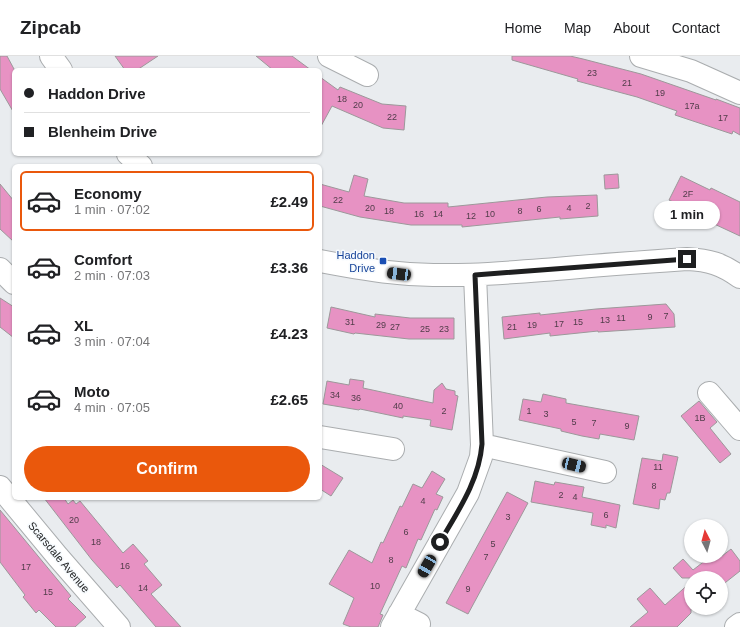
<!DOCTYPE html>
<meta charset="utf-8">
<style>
:root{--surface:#fff;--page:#f2f2f2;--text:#202124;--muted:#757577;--line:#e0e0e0;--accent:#ea580c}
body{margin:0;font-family:Helvetica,sans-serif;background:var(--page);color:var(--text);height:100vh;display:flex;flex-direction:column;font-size:15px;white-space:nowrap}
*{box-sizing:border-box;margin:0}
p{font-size:13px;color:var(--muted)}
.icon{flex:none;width:22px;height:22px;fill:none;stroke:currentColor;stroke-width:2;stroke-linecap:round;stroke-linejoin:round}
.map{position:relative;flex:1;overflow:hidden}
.drawer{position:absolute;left:12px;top:108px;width:310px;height:336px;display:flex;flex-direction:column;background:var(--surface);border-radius:6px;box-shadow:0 1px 3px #0004}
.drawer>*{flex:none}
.hud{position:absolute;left:12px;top:12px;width:310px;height:88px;border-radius:6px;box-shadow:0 1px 3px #0004;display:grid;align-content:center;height:88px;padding:0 12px;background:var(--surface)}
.needle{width:26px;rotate:354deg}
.tools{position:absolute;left:684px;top:463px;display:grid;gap:8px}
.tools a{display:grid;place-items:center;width:44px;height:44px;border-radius:50%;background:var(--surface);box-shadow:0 1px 3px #0004;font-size:20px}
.end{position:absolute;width:18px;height:18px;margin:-9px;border:5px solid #1e1f20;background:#fff;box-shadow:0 0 0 2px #fff}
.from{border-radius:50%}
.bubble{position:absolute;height:28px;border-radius:14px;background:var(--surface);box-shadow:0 1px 3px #0004;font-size:13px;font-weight:700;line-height:28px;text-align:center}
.car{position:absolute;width:12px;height:24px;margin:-12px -6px;border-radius:5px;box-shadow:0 0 3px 1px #0007;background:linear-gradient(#222 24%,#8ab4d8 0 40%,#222 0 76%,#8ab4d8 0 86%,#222 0)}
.hud b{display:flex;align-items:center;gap:14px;height:38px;font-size:15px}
.hud b+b{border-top:1px solid var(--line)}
.hud i{width:10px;height:10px;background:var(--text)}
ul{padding:7px 0 0;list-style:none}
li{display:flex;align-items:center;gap:12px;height:60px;margin:0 8px 6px;padding:0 4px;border:2px solid transparent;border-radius:6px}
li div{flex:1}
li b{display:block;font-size:15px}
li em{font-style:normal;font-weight:700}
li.active{border-color:var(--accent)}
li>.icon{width:36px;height:36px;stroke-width:1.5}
.button{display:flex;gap:8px;margin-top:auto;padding:8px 12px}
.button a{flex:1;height:46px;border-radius:24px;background:var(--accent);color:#fff;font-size:16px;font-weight:700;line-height:46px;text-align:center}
header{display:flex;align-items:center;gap:24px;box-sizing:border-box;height:56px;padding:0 20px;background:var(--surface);border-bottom:1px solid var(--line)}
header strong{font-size:19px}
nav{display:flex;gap:22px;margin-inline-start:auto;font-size:14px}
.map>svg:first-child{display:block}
.building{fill:#e792c3;stroke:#9c989a}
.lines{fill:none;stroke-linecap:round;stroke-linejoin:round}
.minor-casing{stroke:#aaadaf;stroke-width:24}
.minor{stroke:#fff;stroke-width:22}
.route{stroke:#1e1f20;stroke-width:5}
.transit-dot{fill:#1a4fb4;stroke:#f6fafd;stroke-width:1.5}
.labels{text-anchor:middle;stroke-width:3;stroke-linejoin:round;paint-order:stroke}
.number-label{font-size:9px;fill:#503c49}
.transit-label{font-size:11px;fill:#164399;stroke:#f6fafd;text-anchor:end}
.street-label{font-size:11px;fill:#1e1f20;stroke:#f6fafd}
</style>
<header>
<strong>Zipcab</strong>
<nav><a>Home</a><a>Map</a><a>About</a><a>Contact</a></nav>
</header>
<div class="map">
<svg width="740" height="571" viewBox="0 0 740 571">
<rect width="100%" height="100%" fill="#e9ecef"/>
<path class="building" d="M 0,0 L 7,0 L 14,13 L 14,57 L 0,33 Z
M 115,0 L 158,0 L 137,14 L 125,14 Z
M 256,0 L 292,0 L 311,14 L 273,14 Z
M 512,0 L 570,0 L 583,3 L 641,18 L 716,44 L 716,43 L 740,52 L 740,79 L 733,75 L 732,78 L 675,59 L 677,55 L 637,41 L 577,25 L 578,23 L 512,4 Z
M 320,21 L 338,34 L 340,31 L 382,48 L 406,50 L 404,74 L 383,72 L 332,50 L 320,72 Z
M 618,118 L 619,132 L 605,133 L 604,119 Z
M 354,119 L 368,123 L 364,140 L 404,147 L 448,147 L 448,151 L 547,141 L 597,139 L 598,160 L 560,163 L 560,161 L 462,171 L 462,169 L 411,169 L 360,161 L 320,150 L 320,128 L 349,136 Z
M 681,120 L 710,134 L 711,132 L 740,146 L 740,180 L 697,160 L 698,158 L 669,144 Z
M 0,128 L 14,145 L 14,186 L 0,173 Z
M 0,242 L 14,251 L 14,282 L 0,271 Z
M 666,248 L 674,258 L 675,271 L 598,276 L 598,275 L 550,280 L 550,277 L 504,283 L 502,261 L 540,257 L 540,259 L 596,253 Z
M 331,251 L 375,261 L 375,258 L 410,262 L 454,262 L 454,283 L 409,283 L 355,277 L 354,278 L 327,272 Z
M 350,323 L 364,325 L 363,332 L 433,347 L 434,334 L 442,327 L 446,333 L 455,335 L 455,339 L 458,340 L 452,374 L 430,370 L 431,364 L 403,360 L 403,362 L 360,353 L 359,354 L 323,348 L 327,325 L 349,329 Z
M 543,338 L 566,343 L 566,347 L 639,360 L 634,384 L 600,378 L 599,383 L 582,380 L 561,375 L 561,373 L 519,364 L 523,343 L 541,346 Z
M 699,345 L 717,366 L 710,372 L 731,398 L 720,407 L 681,360 Z
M 663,398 L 678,401 L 670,437 L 667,437 L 665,444 L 660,443 L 659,453 L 633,448 L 642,402 L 662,405 Z
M 320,408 L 343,422 L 331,440 L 320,433 Z
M 432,415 L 445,423 L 436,438 L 443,441 L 437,454 L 435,453 L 421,484 L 418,483 L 406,512 L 402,510 L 380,558 L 383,559 L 378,571 L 351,571 L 343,568 L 354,542 L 329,528 L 349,494 L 372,507 L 381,486 L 383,487 L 400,450 L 402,451 L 413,428 L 422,432 Z
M 535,425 L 554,429 L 555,426 L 584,431 L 582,441 L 620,449 L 616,472 L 606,469 L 606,472 L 591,469 L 593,457 L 531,446 Z
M 507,436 L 528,447 L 468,558 L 446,547 Z
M 44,442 L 64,442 L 68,448 L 73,444 L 76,448 L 80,445 L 123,497 L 133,488 L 148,505 L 144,508 L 162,529 L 151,538 L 181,571 L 156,571 L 120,529 L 117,532 L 92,504 Z
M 0,454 L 71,540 L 68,543 L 86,561 L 75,571 L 56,571 L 39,554 L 36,557 L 23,541 L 25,539 L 0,506 Z
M 731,493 L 740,505 L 740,515 L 721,530 L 721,522 L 682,522 L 673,512 L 683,503 L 693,514 L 711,500 L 722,500 Z
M 691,526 L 691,557 L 677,571 L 630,571 L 648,556 L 637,543 L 650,532 L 665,549 Z"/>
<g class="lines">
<defs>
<path id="minor" d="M 51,0 L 61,14
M 329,0 L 367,19
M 641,0 L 691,15 L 740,37
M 128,98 L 141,110
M 320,205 C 346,210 372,215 398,217 C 451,222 504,217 556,213 C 600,209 643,206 687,203 C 709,204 722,208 740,221
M 0,213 L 14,227
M 709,337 L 740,373
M 320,381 L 393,393
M 482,389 L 605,416
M 0,431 L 58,501 L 119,571
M 399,558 L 419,568
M 392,571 L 468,437 L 481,401 L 482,389 L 475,219
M 736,571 L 740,568"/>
</defs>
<use href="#minor" class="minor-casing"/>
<use href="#minor" class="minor"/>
</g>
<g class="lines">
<path class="route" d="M 440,486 C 458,455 479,425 482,388 L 475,219 L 687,203"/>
</g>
<rect class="transit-dot" x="379" y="201" width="8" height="8" rx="2"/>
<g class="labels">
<g class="number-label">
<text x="592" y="20">23</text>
<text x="627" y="30">21</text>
<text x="660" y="40">19</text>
<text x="342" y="46">18</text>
<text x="358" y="52">20</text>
<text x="692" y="53">17a</text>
<text x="392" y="64">22</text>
<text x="723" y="65">17</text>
<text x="688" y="141">2F</text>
<text x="338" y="147">22</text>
<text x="588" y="153">2</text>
<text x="370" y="155">20</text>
<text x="569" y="155">4</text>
<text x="539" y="156">6</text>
<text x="389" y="158">18</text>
<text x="520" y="158">8</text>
<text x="419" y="161">16</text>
<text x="438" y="161">14</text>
<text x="490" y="161">10</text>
<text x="471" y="163">12</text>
<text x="666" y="263">7</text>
<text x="650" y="264">9</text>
<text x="621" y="265">11</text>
<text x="605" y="267">13</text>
<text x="350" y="269">31</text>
<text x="578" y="269">15</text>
<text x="559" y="271">17</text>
<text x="381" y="272">29</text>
<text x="532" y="272">19</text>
<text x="395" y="274">27</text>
<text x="512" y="274">21</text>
<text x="425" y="276">25</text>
<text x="444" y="276">23</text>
<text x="335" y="342">34</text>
<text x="356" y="345">36</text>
<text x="398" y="353">40</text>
<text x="444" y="358">2</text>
<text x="529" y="358">1</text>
<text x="546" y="361">3</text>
<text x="700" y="365">1B</text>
<text x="574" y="369">5</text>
<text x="594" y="370">7</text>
<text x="627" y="373">9</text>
<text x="658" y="414">11</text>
<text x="654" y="433">8</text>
<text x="561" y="442">2</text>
<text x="575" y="444">4</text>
<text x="423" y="448">4</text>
<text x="606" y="462">6</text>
<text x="508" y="464">3</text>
<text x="74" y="467">20</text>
<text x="406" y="479">6</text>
<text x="96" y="489">18</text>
<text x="493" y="491">5</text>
<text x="486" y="504">7</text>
<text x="391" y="507">8</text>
<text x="125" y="513">16</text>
<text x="26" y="514">17</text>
<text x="375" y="533">10</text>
<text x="143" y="535">14</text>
<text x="468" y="536">9</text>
<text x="48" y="539">15</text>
</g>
<g class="transit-label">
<text x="375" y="203">Haddon<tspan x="375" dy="13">Drive</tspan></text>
</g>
<g class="street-label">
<text transform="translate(59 501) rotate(50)" y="4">Scarsdale Avenue</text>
</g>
</g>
</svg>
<div class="tools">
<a><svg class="needle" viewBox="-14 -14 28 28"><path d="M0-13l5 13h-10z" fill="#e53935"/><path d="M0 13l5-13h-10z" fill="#757577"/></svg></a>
<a><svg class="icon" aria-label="locate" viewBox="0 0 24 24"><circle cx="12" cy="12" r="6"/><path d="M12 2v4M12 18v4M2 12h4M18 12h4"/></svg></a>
</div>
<i class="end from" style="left:440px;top:486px"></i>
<i class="end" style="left:687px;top:203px"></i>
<div class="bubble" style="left:654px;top:145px;width:66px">1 min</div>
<i class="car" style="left:399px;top:218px;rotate:277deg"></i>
<i class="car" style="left:574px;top:409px;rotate:103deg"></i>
<i class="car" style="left:427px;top:510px;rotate:210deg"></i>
<div class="hud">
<b><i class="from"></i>Haddon Drive</b>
<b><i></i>Blenheim Drive</b>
</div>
<section class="drawer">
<ul>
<li class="active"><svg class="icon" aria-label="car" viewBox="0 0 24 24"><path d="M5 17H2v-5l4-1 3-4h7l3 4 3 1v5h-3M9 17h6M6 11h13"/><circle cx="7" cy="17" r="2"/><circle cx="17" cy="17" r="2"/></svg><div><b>Economy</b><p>1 min · 07:02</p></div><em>£2.49</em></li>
<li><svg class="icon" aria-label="car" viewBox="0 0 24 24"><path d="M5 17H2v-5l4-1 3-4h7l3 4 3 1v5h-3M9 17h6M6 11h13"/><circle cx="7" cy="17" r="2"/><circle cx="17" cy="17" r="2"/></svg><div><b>Comfort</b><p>2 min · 07:03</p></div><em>£3.36</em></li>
<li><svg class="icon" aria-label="car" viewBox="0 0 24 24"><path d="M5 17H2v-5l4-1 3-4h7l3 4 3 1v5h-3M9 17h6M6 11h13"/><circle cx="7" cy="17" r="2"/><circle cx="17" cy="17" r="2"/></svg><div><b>XL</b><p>3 min · 07:04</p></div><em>£4.23</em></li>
<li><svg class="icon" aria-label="car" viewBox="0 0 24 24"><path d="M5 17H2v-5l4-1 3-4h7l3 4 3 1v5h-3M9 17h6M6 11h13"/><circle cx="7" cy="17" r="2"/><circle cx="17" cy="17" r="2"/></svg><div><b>Moto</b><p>4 min · 07:05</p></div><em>£2.65</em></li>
</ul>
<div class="button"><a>Confirm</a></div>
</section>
</div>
